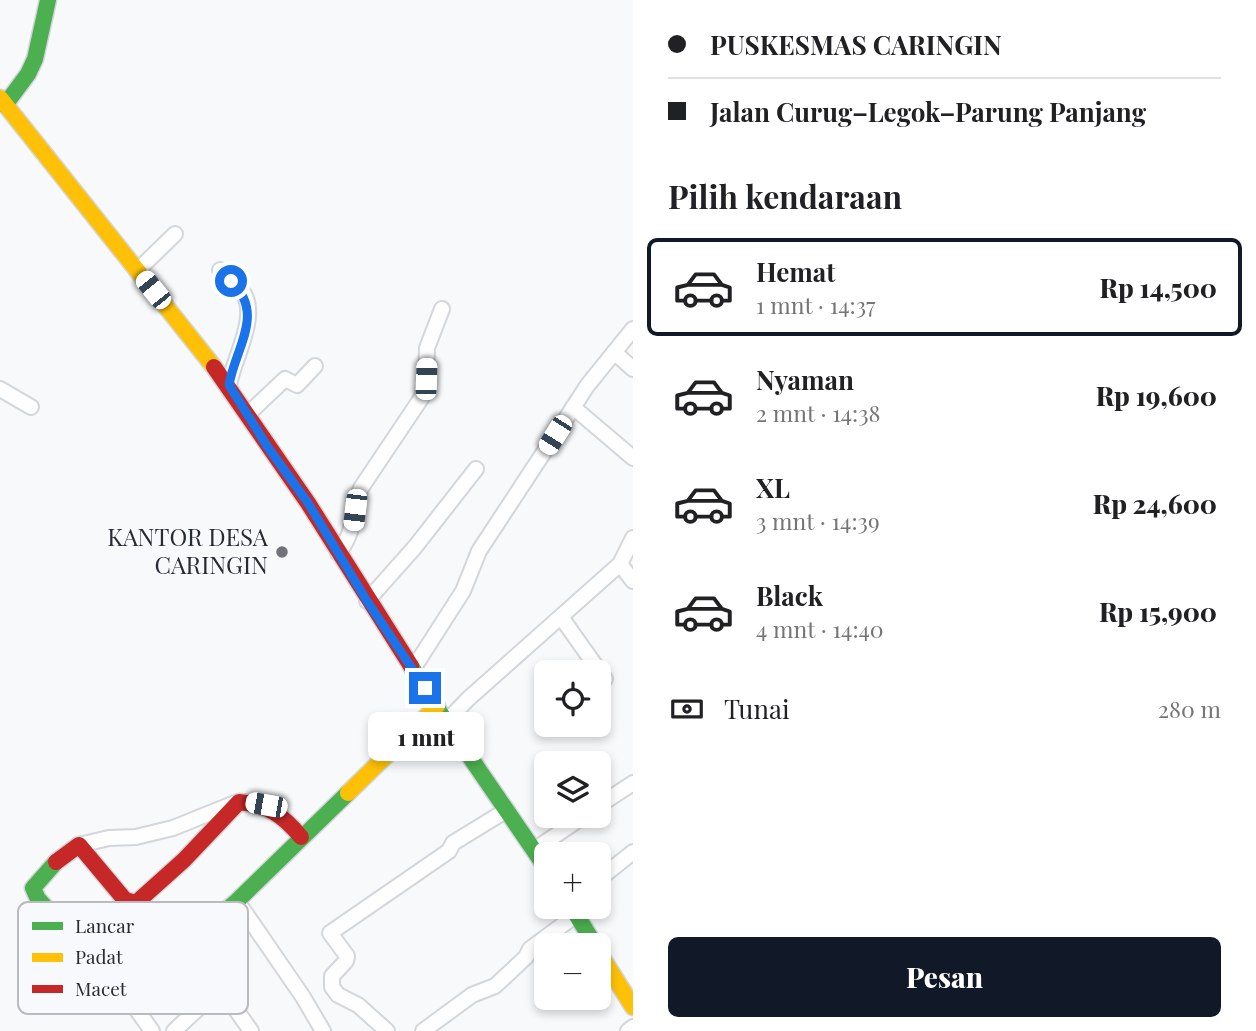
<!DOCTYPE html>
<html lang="id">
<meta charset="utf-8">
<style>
:root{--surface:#fff;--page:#f2f2f2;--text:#202124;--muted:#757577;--line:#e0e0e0;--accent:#111827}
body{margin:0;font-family:"Playfair Display",serif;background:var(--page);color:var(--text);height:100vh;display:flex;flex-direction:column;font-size:26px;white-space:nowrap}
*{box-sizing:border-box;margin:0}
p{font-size:23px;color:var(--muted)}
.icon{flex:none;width:38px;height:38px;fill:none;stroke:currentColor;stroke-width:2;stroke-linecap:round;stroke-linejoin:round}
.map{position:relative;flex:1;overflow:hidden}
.sheet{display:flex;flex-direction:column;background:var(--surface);width:623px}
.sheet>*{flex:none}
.hud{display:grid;align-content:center;height:154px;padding:0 35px;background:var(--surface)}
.fabs{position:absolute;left:534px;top:660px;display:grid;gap:14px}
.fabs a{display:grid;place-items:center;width:77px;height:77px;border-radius:10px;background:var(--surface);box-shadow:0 4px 10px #0003;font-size:35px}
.end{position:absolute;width:32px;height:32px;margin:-16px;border:9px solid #1a73e8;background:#fff;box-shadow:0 0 0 4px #fff}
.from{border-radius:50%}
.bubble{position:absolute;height:49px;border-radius:10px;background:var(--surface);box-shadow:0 4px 10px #0003;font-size:23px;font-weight:800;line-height:49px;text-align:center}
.car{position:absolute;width:21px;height:42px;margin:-21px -10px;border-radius:9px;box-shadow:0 0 5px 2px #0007;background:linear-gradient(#fff 24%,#345 0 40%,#fff 0 76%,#345 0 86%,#fff 0)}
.hud b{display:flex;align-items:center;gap:24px;height:66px;font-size:26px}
.hud b+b{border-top:2px solid var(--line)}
.hud i{width:18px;height:18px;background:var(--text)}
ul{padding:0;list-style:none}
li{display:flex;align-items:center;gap:21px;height:98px;margin:0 14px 10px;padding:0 21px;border:4px solid transparent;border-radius:10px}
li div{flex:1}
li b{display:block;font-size:26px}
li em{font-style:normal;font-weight:800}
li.current{border-color:var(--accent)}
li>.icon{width:63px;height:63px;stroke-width:1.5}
h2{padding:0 35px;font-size:32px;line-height:84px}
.pay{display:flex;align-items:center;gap:18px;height:77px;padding:0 35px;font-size:26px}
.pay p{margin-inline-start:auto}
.cta{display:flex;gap:14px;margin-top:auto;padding:14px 35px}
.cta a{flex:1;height:80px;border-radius:10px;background:var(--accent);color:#fff;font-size:28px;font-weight:800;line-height:80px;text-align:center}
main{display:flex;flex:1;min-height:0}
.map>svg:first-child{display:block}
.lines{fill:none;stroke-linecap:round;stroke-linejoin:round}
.street-casing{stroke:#d3d6da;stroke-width:18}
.fast-casing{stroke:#d3d6da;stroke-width:19}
.slow-casing{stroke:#d3d6da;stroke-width:19}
.jam-casing{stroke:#d3d6da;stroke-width:19}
.street{stroke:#fefefe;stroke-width:14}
.fast{stroke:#4caf50;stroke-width:16}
.slow{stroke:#ffc107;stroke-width:16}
.jam{stroke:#c62828;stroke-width:16}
.route{stroke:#1a73e8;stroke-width:9}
.poi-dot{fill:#707378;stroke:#f7f9fc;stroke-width:2.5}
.labels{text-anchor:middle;stroke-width:5;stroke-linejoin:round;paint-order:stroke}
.poi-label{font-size:24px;fill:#272b32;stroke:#f7f9fc;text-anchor:end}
.key{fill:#f7f9fc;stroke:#b9bbbf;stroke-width:2}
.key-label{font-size:19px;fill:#272b32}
</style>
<main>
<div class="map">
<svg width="633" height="1031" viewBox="0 0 633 1031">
<rect width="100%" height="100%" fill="#f8f9fb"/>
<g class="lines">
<defs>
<path id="street" d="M 220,270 C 228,278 238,285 244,294 C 258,319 233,360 229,385
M 137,271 L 175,234
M 614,352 L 633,369
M 0,389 L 31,407
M 573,407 L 633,458
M 247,415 L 285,379 L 297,385 L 315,366
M 338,553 C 355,534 352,511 361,488 L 422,397 L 426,379 L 427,348 L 442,309
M 620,564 L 633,581
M 367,601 L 415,547 L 476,469
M 561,617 L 605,679
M 413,669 L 463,591 L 479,551 L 569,414 L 587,386 L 633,329
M 446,722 L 468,699 L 620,564 L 633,538
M 598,806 L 633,783
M 79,845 L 109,838 L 136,837 L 173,828 L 235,803
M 534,850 L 584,816
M 598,880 L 633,852
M 237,901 L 303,997 L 323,1031
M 189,943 L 251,1031
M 127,996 L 152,1031
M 174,1031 L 220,988
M 387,1031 L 358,1005 L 338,995 L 332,987 L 332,976 L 346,961 L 347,956 L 330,933 L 449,851 L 453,843 L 507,810
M 423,1031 L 472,995 L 495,986 L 526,957 L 530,949 L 576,915
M 628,1031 L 633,1027"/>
<path id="fast" d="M 5,105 L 28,74 L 35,59 L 48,0
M 411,666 L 446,722 L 546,868
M 56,862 L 33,888 L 38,899 L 127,996 L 237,901 L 348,793
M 571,906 L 595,945"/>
<path id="slow" d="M 0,98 L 214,367
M 348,793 L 437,706
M 598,951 L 633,1007"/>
<path id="jam" d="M 214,367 L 308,503 L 411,666
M 56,862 L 79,845 L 125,900 L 136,903 L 184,860 L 239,802 C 268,805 283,815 301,837"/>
</defs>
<use href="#street" class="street-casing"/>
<use href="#fast" class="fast-casing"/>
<use href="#slow" class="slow-casing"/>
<use href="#jam" class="jam-casing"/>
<use href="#street" class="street"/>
<use href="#fast" class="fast"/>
<use href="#slow" class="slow"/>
<use href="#jam" class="jam"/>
</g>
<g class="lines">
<path class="route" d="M 231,281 C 266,314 235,348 229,385 L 267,446 L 308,503 L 367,601 L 425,688"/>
</g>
<circle class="poi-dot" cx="282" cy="552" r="7"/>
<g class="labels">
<g class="poi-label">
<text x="268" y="546">KANTOR DESA<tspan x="268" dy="28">CARINGIN</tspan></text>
</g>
</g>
<rect x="18" y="902" width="230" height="112" rx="10" class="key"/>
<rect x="32" y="922" width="31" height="8" fill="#4caf50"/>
<rect x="32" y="953" width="31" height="9" fill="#ffc107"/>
<rect x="32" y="985" width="31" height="8" fill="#c62828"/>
<g class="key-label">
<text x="75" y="933">Lancar</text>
<text x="75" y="964">Padat</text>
<text x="75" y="996">Macet</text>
</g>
</svg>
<div class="fabs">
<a><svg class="icon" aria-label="locate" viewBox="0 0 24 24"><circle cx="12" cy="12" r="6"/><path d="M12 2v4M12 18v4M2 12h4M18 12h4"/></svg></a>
<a><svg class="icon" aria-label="layers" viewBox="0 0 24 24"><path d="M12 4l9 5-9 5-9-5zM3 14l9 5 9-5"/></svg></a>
<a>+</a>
<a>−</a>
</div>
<i class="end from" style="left:231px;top:281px"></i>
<i class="end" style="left:425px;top:688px"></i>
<div class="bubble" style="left:368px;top:712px;width:116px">1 mnt</div>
<i class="car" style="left:153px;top:290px;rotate:321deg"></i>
<i class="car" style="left:426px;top:379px;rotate:2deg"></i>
<i class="car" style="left:555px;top:435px;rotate:212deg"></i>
<i class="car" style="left:355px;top:510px;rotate:187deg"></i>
<i class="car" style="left:266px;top:805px;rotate:280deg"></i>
</div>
<section class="sheet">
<div class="hud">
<b><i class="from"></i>PUSKESMAS CARINGIN</b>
<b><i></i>Jalan Curug–Legok–Parung Panjang</b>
</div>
<h2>Pilih kendaraan</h2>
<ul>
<li class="current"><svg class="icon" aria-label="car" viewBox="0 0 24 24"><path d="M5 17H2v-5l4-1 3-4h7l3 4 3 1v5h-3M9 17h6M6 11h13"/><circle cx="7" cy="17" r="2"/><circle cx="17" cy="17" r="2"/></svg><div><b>Hemat</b><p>1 mnt · 14:37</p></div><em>Rp 14,500</em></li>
<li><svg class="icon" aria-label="car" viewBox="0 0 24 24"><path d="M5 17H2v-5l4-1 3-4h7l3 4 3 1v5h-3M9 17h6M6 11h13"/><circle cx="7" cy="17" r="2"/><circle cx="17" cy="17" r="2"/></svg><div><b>Nyaman</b><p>2 mnt · 14:38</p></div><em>Rp 19,600</em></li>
<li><svg class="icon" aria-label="car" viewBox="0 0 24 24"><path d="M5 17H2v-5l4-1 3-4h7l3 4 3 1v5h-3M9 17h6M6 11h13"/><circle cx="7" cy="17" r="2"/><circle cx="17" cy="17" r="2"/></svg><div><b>XL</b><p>3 mnt · 14:39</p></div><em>Rp 24,600</em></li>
<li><svg class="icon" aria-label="car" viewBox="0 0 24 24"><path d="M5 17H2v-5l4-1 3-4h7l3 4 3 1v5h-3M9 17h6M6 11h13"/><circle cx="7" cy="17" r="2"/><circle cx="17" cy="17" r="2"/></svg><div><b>Black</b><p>4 mnt · 14:40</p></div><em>Rp 15,900</em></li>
</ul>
<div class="pay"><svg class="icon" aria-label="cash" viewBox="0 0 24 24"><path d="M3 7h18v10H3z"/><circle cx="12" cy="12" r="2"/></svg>Tunai<p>280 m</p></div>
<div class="cta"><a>Pesan</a></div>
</section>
</main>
